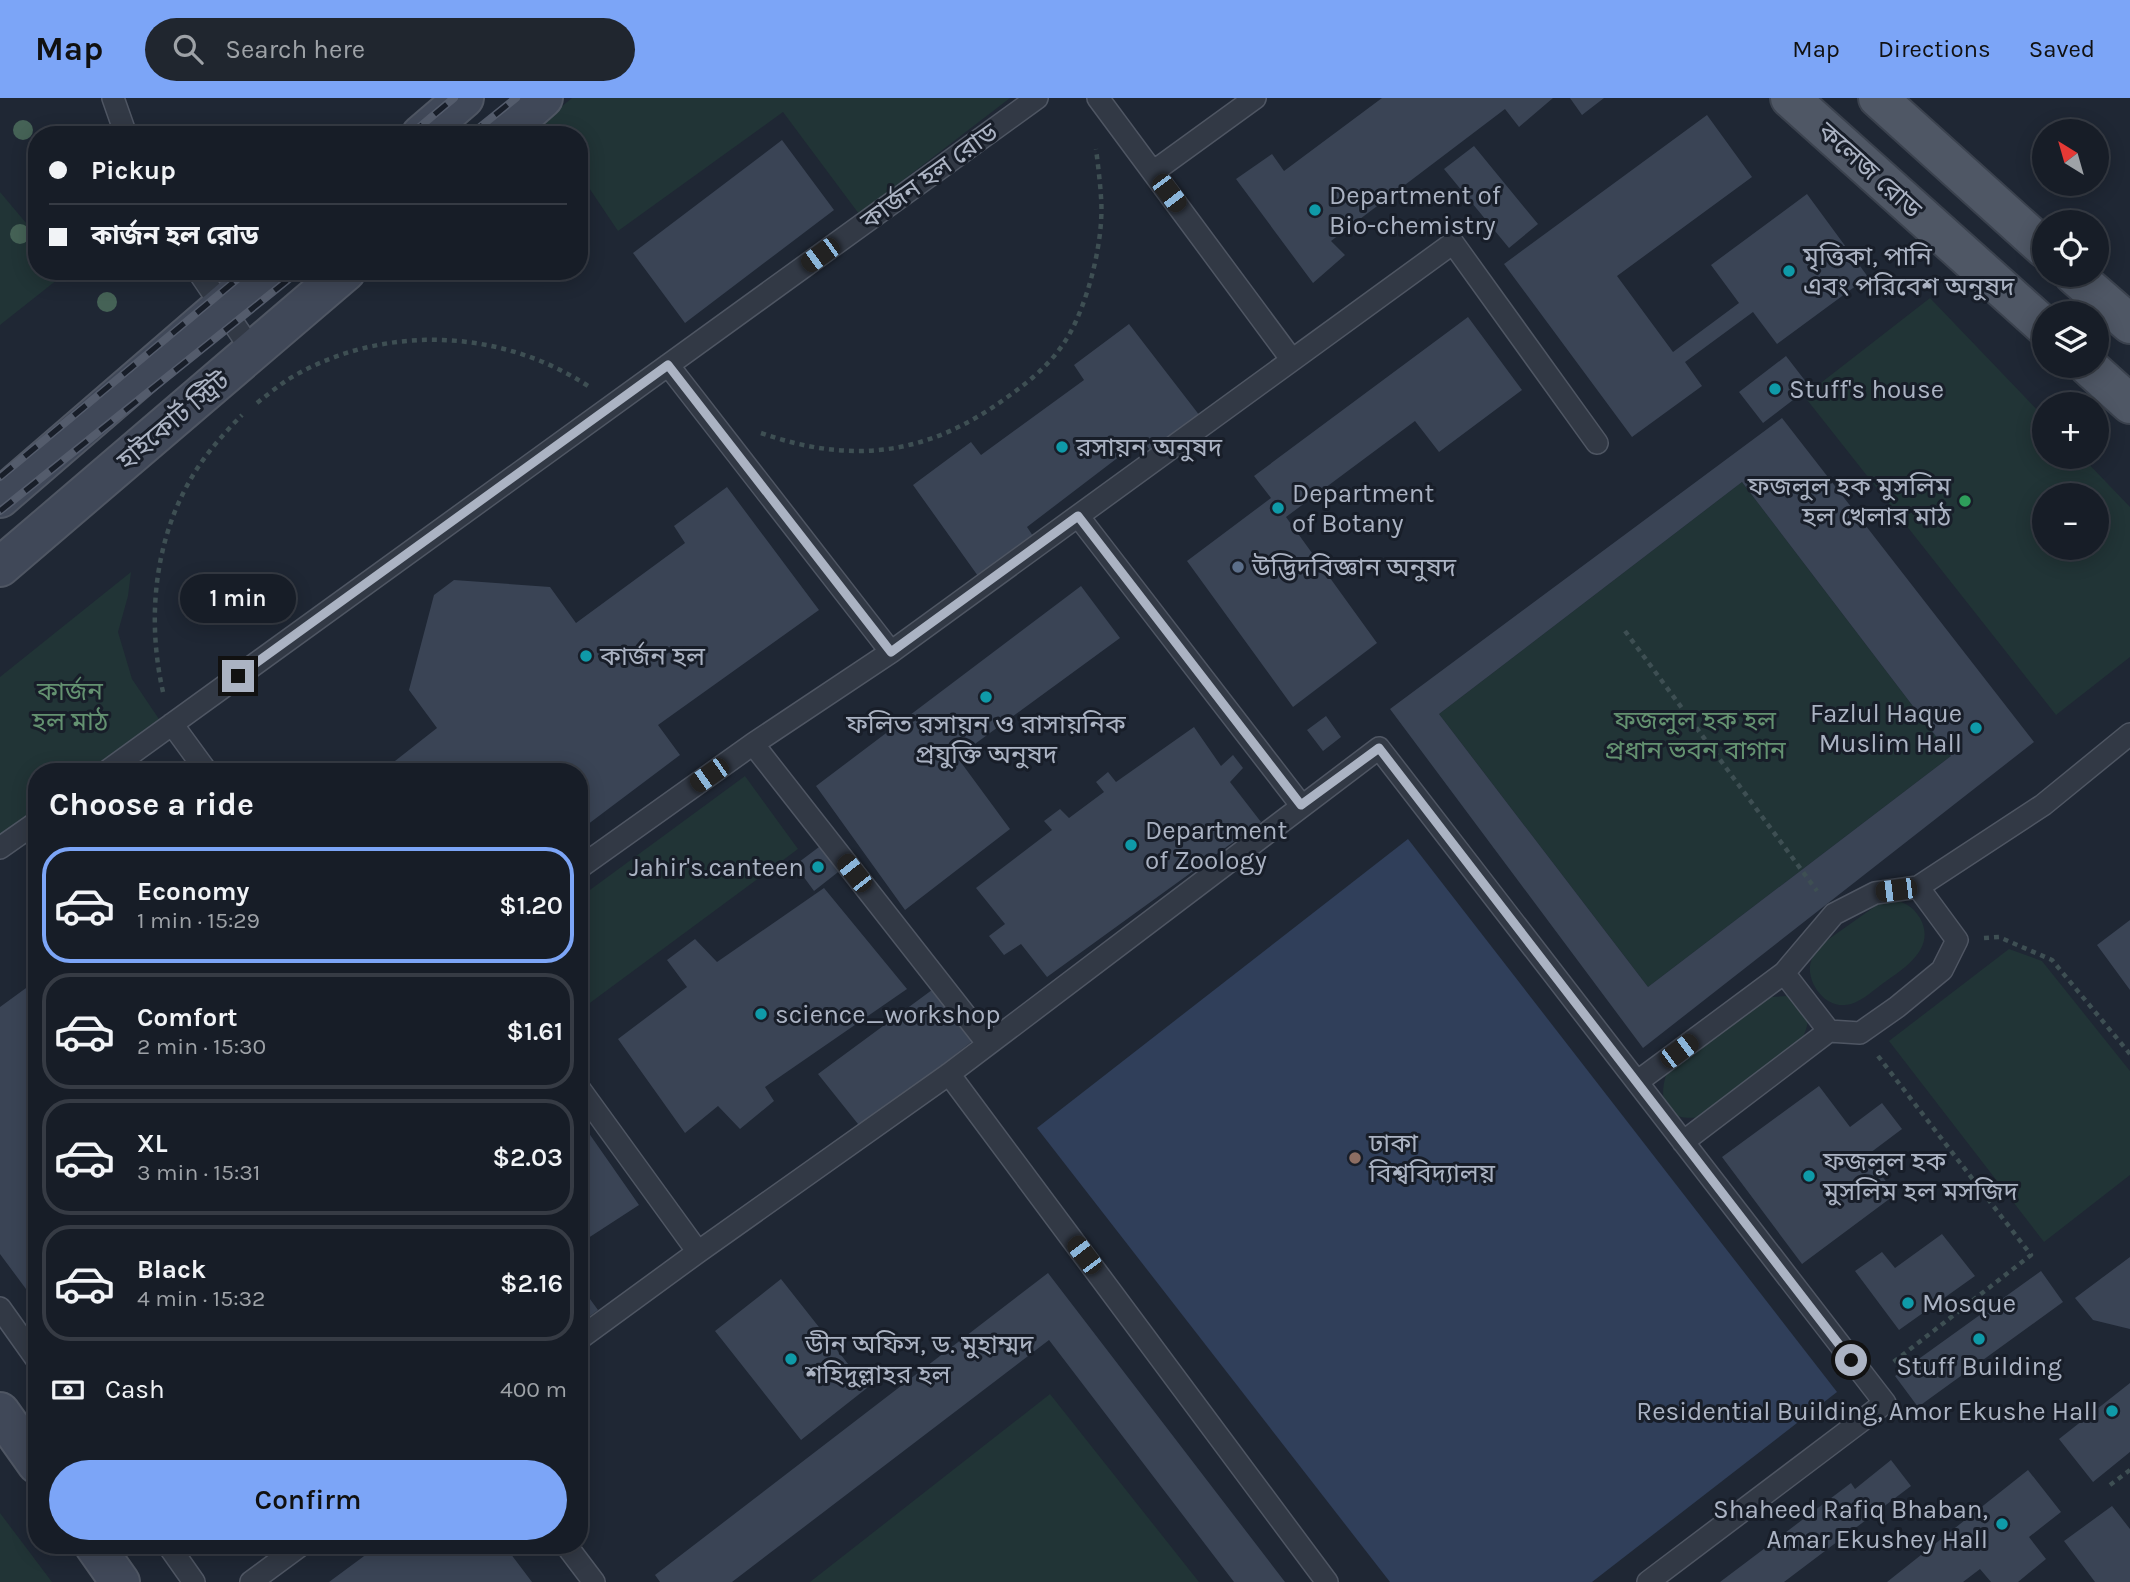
<!DOCTYPE html>
<meta charset="utf-8">
<style>
:root{--surface:#171d27;--page:#20262f;--text:#f1f3f6;--muted:#9ea2a7;--line:#363b44;--accent:#7ca5f7}
body{margin:0;font-family:Karla,"Noto Sans Bengali",sans-serif;background:var(--page);color:var(--text);height:100vh;display:flex;flex-direction:column;font-size:26px;white-space:nowrap}
*{box-sizing:border-box;margin:0}
p{font-size:23px;color:var(--muted)}
.icon{flex:none;width:38px;height:38px;fill:none;stroke:currentColor;stroke-width:2;stroke-linecap:round;stroke-linejoin:round}
.map{position:relative;flex:1;overflow:hidden}
.drawer{position:absolute;left:28px;top:665px;width:560px;height:791px;display:flex;flex-direction:column;background:var(--surface);border-radius:28px;box-shadow:0 4px 18px #0003,0 0 0 2px var(--line)}
.drawer>*{flex:none}
.hud{position:absolute;left:28px;top:28px;width:560px;height:154px;border-radius:28px;box-shadow:0 4px 18px #0003,0 0 0 2px var(--line);display:grid;align-content:center;height:154px;padding:0 21px;background:var(--surface)}
.needle{width:46px;rotate:323deg}
.controls{position:absolute;left:2032px;top:21px;display:grid;gap:14px}
.controls a{display:grid;place-items:center;width:77px;height:77px;border-radius:50%;background:var(--surface);box-shadow:0 4px 18px #0003,0 0 0 2px var(--line);font-size:35px}
.end{position:absolute;width:32px;height:32px;margin:-16px;border:9px solid #abb3c3;background:#111;box-shadow:0 0 0 4px #111}
.from{border-radius:50%}
.bubble{position:absolute;height:49px;border-radius:24px;background:var(--surface);box-shadow:0 4px 18px #0003,0 0 0 2px var(--line);font-size:23px;font-weight:600;line-height:49px;text-align:center}
.car{position:absolute;width:21px;height:42px;margin:-21px -10px;border-radius:9px;box-shadow:0 0 5px 2px #0007;background:linear-gradient(#222 24%,#8ab4d8 0 40%,#222 0 76%,#8ab4d8 0 86%,#222 0)}
.hud b{display:flex;align-items:center;gap:24px;height:66px;font-size:26px}
.hud b+b{border-top:2px solid var(--line)}
.hud i{width:18px;height:18px;background:var(--text)}
ul{padding:0;list-style:none}
li{display:flex;align-items:center;gap:21px;height:116px;margin:0 14px 10px;padding:0 7px;border:4px solid var(--line);border-radius:28px}
li div{flex:1}
li b{display:block;font-size:26px}
li em{font-style:normal;font-weight:600}
li.current{border-color:var(--accent)}
li>.icon{width:63px;height:63px;stroke-width:1.5}
h2{padding:0 21px;font-size:32px;line-height:84px}
.pay{display:flex;align-items:center;gap:18px;height:77px;padding:0 21px;font-size:26px}
.pay p{margin-inline-start:auto}
.action{display:flex;gap:14px;margin-top:auto;padding:14px 21px}
.action a{flex:1;height:80px;border-radius:42px;background:var(--accent);color:#111;font-size:28px;font-weight:600;line-height:80px;text-align:center}
header{display:flex;align-items:center;gap:42px;box-sizing:border-box;height:98px;padding:0 35px;background:var(--accent);color:#111}
header strong{font-size:33px}
nav{display:flex;gap:38px;margin-inline-start:auto;font-size:24px}
.search{width:490px;height:63px;background:var(--page);display:flex;align-items:center;gap:18px;box-sizing:border-box;padding:0 24px;border-radius:38px;color:var(--muted);font-size:26px}
.map>svg:first-child{display:block}
.green{fill:#213436;fill-rule:evenodd}
.water{fill:#303f5a}
.building{fill:#3a4455;fill-rule:evenodd}
.lines{fill:none;stroke-linecap:round;stroke-linejoin:round}
.service-casing{stroke:#4f5663;stroke-width:24}
.secondary-casing{stroke:#4f5663;stroke-width:42}
.primary-casing{stroke:#3b424e;stroke-width:42}
.path{stroke:#3e4f53;stroke-width:4.5;stroke-dasharray:5 5;stroke-linecap:butt}
.service{stroke:#323945;stroke-width:21}
.secondary{stroke:#404858;stroke-width:38}
.primary{stroke:#4f5765;stroke-width:38}
.rail-casing{stroke:#545c6c;stroke-width:8}
.rail{stroke:#181e29;stroke-width:5;stroke-dasharray:16;stroke-linecap:butt}
.tree{fill:#456256}
.route{stroke:#abb3c3;stroke-width:9}
.culture-dot{fill:#0f9aa8;stroke:#181e29;stroke-width:2.5}
.leisure-dot{fill:#2e9e5b;stroke:#181e29;stroke-width:2.5}
.service-dot{fill:#5c6f8a;stroke:#181e29;stroke-width:2.5}
.education-dot{fill:#8d6e63;stroke:#181e29;stroke-width:2.5}
.labels{text-anchor:middle;stroke-width:6;stroke-linejoin:round;paint-order:stroke}
.street-label{font-size:26px;fill:#abb3c3;stroke:#181e29}
.poi-label{font-size:26px;fill:#abb3c3;stroke:#181e29;text-anchor:start}
.park-label{font-size:26px;fill:#649271;stroke:#181e29}
</style>
<header>
<strong>Map</strong>
<div class="search"><svg class="icon" aria-label="search" viewBox="0 0 24 24"><circle cx="10" cy="10" r="6"/><path d="M15 15l6 6"/></svg>Search here</div>
<nav><a>Map</a><a>Directions</a><a>Saved</a></nav>
</header>
<div class="map">
<svg width="2130" height="1484" viewBox="0 0 2130 1484">
<rect width="100%" height="100%" fill="#1f2734"/>
<path class="green" d="M 572,0 L 1010,0 L 859,116 L 783,14 L 618,133 L 579,75 L 579,37 L 554,37 L 544,23 Z
M 0,94 L 37,138 L 37,173 L 67,174 L 0,227 Z
M 1930,200 L 2044,319 L 2044,359 L 2082,359 L 2130,409 L 2130,559 L 2056,617 L 1804,298 ZM 2044,397 L 2096,397 L 2096,450 L 2044,450 Z
M 1742,384 L 1951,658 L 1648,889 L 1439,616 Z
M 131,474 L 128,498 L 118,534 L 132,581 L 163,627 L 97,674 L 37,674 L 37,717 L 0,743 L 0,579 Z
M 745,678 L 798,751 L 579,913 L 579,800 Z
M 1884,802 C 1899,801 1912,806 1920,820 C 1937,851 1903,871 1882,886 C 1871,894 1859,906 1845,907 C 1825,909 1808,886 1810,868 C 1811,860 1815,855 1819,848 Z
M 2009,851 L 2042,863 L 2130,973 L 2130,1077 L 2044,1144 L 1889,943 Z
M 1787,898 C 1809,909 1813,921 1801,942 L 1701,1019 C 1669,1024 1657,1007 1666,977 L 1771,899 Z
M 1050,1296 L 1199,1484 L 810,1484 Z
M 0,1415 L 52,1484 L 0,1484 Z"/>
<path class="water" d="M 1408,741 L 1837,1294 L 1592,1484 L 1390,1484 L 1037,1030 Z"/>
<path class="building" d="M 1382,0 L 1553,0 L 1519,29 L 1505,11 L 1331,143 L 1345,157 L 1313,185 L 1236,81 L 1272,56 L 1284,73 Z
M 1570,0 L 1604,0 L 1582,17 Z
M 1707,17 L 1752,79 L 1617,178 L 1673,254 L 1739,205 L 1711,167 L 1807,96 L 1868,179 L 1777,246 L 1753,214 L 1685,264 L 1702,288 L 1632,339 L 1504,166 Z
M 782,42 L 834,112 L 685,225 L 633,155 Z
M 1474,48 L 1538,126 L 1509,150 L 1444,71 Z
M 1468,219 L 1522,292 L 1439,354 L 1415,323 L 1286,419 L 1377,545 L 1293,609 L 1187,463 L 1271,400 L 1254,378 Z
M 1129,226 L 1200,318 L 1152,354 L 1141,342 L 1027,429 L 1033,438 L 978,478 L 913,387 L 971,344 L 981,357 L 1084,282 L 1074,267 Z
M 1786,258 L 1810,289 L 1763,325 L 1739,294 Z
M 1782,320 L 2034,644 L 1643,950 L 1390,611 ZM 1742,384 L 1951,658 L 1648,889 L 1439,616 Z
M 727,389 L 819,512 L 658,627 L 680,657 L 579,733 L 579,674 L 381,674 L 437,630 L 409,592 L 434,497 L 454,482 L 550,489 L 576,525 L 685,445 L 674,428 Z
M 1081,488 L 1120,540 L 957,659 L 1010,731 L 905,812 L 816,688 Z
M 1326,618 L 1341,639 L 1323,653 L 1307,632 Z
M 1194,629 L 1221,668 L 1233,657 L 1243,670 L 1230,684 L 1261,724 L 1047,879 L 1021,846 L 1004,857 L 989,838 L 1005,826 L 976,790 L 1052,732 L 1044,723 L 1060,711 L 1069,720 L 1104,694 L 1096,684 L 1108,674 L 1116,684 Z
M 823,746 L 842,771 L 814,793 L 795,767 Z
M 824,790 L 907,891 L 765,989 L 774,1003 L 740,1031 L 718,1008 L 685,1035 L 618,941 L 687,889 L 667,862 L 695,841 L 717,864 Z
M 2130,822 L 2130,892 L 2097,847 Z
M 37,882 L 37,1030 L 32,1033 L 37,1039 L 37,1183 L 26,1191 L 0,1156 L 0,909 Z
M 936,889 L 976,940 L 862,1031 L 818,976 Z
M 1819,988 L 1850,1029 L 1882,1005 L 1902,1031 L 1866,1058 L 1896,1096 L 1802,1166 L 1722,1059 Z
M 579,1021 L 639,1107 L 579,1146 Z
M 1942,1136 L 1975,1178 L 1899,1232 L 1855,1173 L 1882,1154 L 1895,1170 Z
M 2130,1159 L 2130,1231 L 2093,1222 L 2075,1200 Z
M 2041,1173 L 2063,1204 L 1918,1309 L 1895,1278 Z
M 1048,1175 L 1285,1484 L 1234,1484 L 1049,1242 L 732,1484 L 660,1484 L 655,1477 Z
M 781,1181 L 867,1290 L 801,1342 L 715,1233 Z
M 579,1186 L 598,1212 L 579,1226 Z
M 2130,1285 L 2130,1354 L 2093,1384 L 2059,1341 Z
M 1891,1362 L 1911,1388 L 1784,1484 L 1720,1484 L 1851,1385 L 1855,1391 Z
M 2028,1372 L 2061,1414 L 2029,1439 L 2046,1461 L 2018,1484 L 1991,1484 L 1980,1471 L 1963,1484 L 1887,1484 Z
M 2112,1408 L 2130,1431 L 2130,1484 L 2095,1484 L 2064,1443 Z
M 379,1447 L 504,1447 L 532,1484 L 329,1484 Z"/>
<g class="lines">
<defs>
<path id="service" d="M 113,0 L 126,37
M 1098,0 L 1292,262
M 1153,74 L 1255,0
M 198,173 L 253,254
M 668,267 L 891,554
M 1078,418 L 1301,707
M 172,626 L 207,674
M 753,646 L 988,946
M 106,674 L 1037,0
M 0,750 L 37,724
M 579,770 L 753,646 L 891,554 L 1453,145 L 1597,345
M 1918,789 L 1875,795 L 1834,816 L 1784,875 L 1829,933 L 1860,935 L 1897,909 L 1942,872 L 1957,842 L 1918,789 L 2043,707 L 2130,636
M 949,976 L 1327,1484
M 1637,984 L 1784,875
M 579,990 L 698,1154
M 1683,1044 L 1829,933
M 0,1210 L 37,1262
M 579,1241 L 698,1154 L 949,976 L 1379,650 L 1885,1305 L 1648,1484
M 168,1447 L 194,1484
M 566,1447 L 594,1484
M 251,1484 L 301,1447"/>
<path id="secondary" d="M 421,37 L 464,0
M 501,37 L 543,0
M 0,400 L 263,173
M 0,469 L 346,173
M 0,1314 L 37,1366
M 94,1447 L 120,1484"/>
<path id="primary" d="M 1790,0 L 2044,228
M 1878,0 L 2044,150
M 2074,177 L 2130,226
M 2088,268 L 2130,306"/>
</defs>
<use href="#service" class="service-casing"/>
<use href="#secondary" class="secondary-casing"/>
<use href="#primary" class="primary-casing"/>
<path class="path" d="M 257,305 C 267,297 277,289 287,282 C 379,226 498,229 588,288
M 761,335 C 853,367 928,357 1006,300 C 1036,279 1061,257 1076,223 C 1092,188 1104,136 1101,99 C 1100,83 1098,67 1096,51
M 1625,533 L 1817,793
M 163,594 C 144,510 157,417 213,349 C 222,338 232,327 242,317
M 1984,840 L 1999,839 L 2052,862 L 2130,956
M 1878,958 L 2031,1157 L 1891,1266
M 2110,1387 L 2130,1372"/>
<use href="#service" class="service"/>
<use href="#secondary" class="secondary"/>
<use href="#primary" class="primary"/>
<defs>
<path id="rail" d="M 410,37 L 454,0
M 470,37 L 516,0
M 0,379 L 247,173
M 0,413 L 299,173"/>
</defs>
<use href="#rail" class="rail-casing"/>
<use href="#rail" class="rail"/>
</g>
<g class="tree">
<circle cx="23" cy="32" r="10"/>
<circle cx="20" cy="136" r="10"/>
<circle cx="107" cy="204" r="10"/>
</g>
<g class="lines">
<path class="route" d="M 238,578 L 668,267 L 891,554 L 1078,418 L 1301,707 L 1379,650 L 1851,1262"/>
</g>
<g class="culture-dot">
<circle cx="1315" cy="112" r="7"/>
<circle cx="1789" cy="173" r="7"/>
<circle cx="1775" cy="291" r="7"/>
<circle cx="1062" cy="349" r="7"/>
<circle cx="1278" cy="410" r="7"/>
<circle cx="586" cy="558" r="7"/>
<circle cx="986" cy="599" r="7"/>
<circle cx="1976" cy="630" r="7"/>
<circle cx="1131" cy="747" r="7"/>
<circle cx="818" cy="769" r="7"/>
<circle cx="761" cy="916" r="7"/>
<circle cx="1809" cy="1078" r="7"/>
<circle cx="1908" cy="1205" r="7"/>
<circle cx="1979" cy="1241" r="7"/>
<circle cx="791" cy="1261" r="7"/>
<circle cx="2112" cy="1313" r="7"/>
<circle cx="2002" cy="1426" r="7"/>
</g>
<circle class="leisure-dot" cx="1965" cy="403" r="7"/>
<circle class="service-dot" cx="1238" cy="469" r="7"/>
<circle class="education-dot" cx="1355" cy="1060" r="7"/>
<g class="labels">
<g class="street-label">
<text transform="translate(1870 72) rotate(42)" y="9">কলেজ রোড</text>
<text transform="translate(929 78) rotate(-36)" y="9">কার্জন হল রোড</text>
<text transform="translate(173 322) rotate(-40)" y="9">হাইকোর্ট স্ট্রিট</text>
</g>
<g class="poi-label">
<text x="1329" y="106">Department of<tspan x="1329" dy="30">Bio-chemistry</tspan></text>
<text x="1803" y="167">মৃত্তিকা, পানি<tspan x="1803" dy="30">এবং পরিবেশ অনুষদ</tspan></text>
<text x="1789" y="300">Stuff's house</text>
<text x="1076" y="358">রসায়ন অনুষদ</text>
<text x="1951" y="397" text-anchor="end">ফজলুল হক মুসলিম<tspan x="1951" dy="30">হল খেলার মাঠ</tspan></text>
<text x="1292" y="404">Department<tspan x="1292" dy="30">of Botany</tspan></text>
<text x="1252" y="478">উদ্ভিদবিজ্ঞান অনুষদ</text>
<text x="600" y="567">কার্জন হল</text>
<text x="1962" y="624" text-anchor="end">Fazlul Haque<tspan x="1962" dy="30">Muslim Hall</tspan></text>
<text x="986" y="635" text-anchor="middle">ফলিত রসায়ন ও রাসায়নিক<tspan x="986" dy="30">প্রযুক্তি অনুষদ</tspan></text>
<text x="1145" y="741">Department<tspan x="1145" dy="30">of Zoology</tspan></text>
<text x="804" y="778" text-anchor="end">Jahir's.canteen</text>
<text x="775" y="925">science_workshop</text>
<text x="1369" y="1054">ঢাকা<tspan x="1369" dy="30">বিশ্ববিদ্যালয়</tspan></text>
<text x="1823" y="1072">ফজলুল হক<tspan x="1823" dy="30">মুসলিম হল মসজিদ</tspan></text>
<text x="1922" y="1214">Mosque</text>
<text x="805" y="1255">ডীন অফিস, ড. মুহাম্মদ<tspan x="805" dy="30">শহিদুল্লাহর হল</tspan></text>
<text x="1979" y="1277" text-anchor="middle">Stuff Building</text>
<text x="2098" y="1322" text-anchor="end">Residential Building, Amor Ekushe Hall</text>
<text x="1988" y="1420" text-anchor="end">Shaheed Rafiq Bhaban,<tspan x="1988" dy="30">Amar Ekushey Hall</tspan></text>
</g>
<g class="park-label">
<text x="70" y="602">কার্জন<tspan x="70" dy="30">হল মাঠ</tspan></text>
<text x="1695" y="631">ফজলুল হক হল<tspan x="1695" dy="30">প্রধান ভবন বাগান</tspan></text>
</g>
</g>
</svg>
<div class="controls">
<a><svg class="needle" viewBox="-14 -14 28 28"><path d="M0-13l5 13h-10z" fill="#e53935"/><path d="M0 13l5-13h-10z" fill="#9ea2a7"/></svg></a>
<a><svg class="icon" aria-label="locate" viewBox="0 0 24 24"><circle cx="12" cy="12" r="6"/><path d="M12 2v4M12 18v4M2 12h4M18 12h4"/></svg></a>
<a><svg class="icon" aria-label="layers" viewBox="0 0 24 24"><path d="M12 4l9 5-9 5-9-5zM3 14l9 5 9-5"/></svg></a>
<a>+</a>
<a>−</a>
</div>
<i class="end from" style="left:1851px;top:1262px"></i>
<i class="end" style="left:238px;top:578px"></i>
<div class="bubble" style="left:180px;top:476px;width:116px">1 min</div>
<i class="car" style="left:1169px;top:95px;rotate:143deg"></i>
<i class="car" style="left:820px;top:157px;rotate:234deg"></i>
<i class="car" style="left:709px;top:677px;rotate:235deg"></i>
<i class="car" style="left:854px;top:775px;rotate:322deg"></i>
<i class="car" style="left:1896px;top:792px;rotate:263deg"></i>
<i class="car" style="left:1679px;top:953px;rotate:53deg"></i>
<i class="car" style="left:1084px;top:1157px;rotate:323deg"></i>
<div class="hud">
<b><i class="from"></i>Pickup</b>
<b><i></i>কার্জন হল রোড</b>
</div>
<section class="drawer">
<h2>Choose a ride</h2>
<ul>
<li class="current"><svg class="icon" aria-label="car" viewBox="0 0 24 24"><path d="M5 17H2v-5l4-1 3-4h7l3 4 3 1v5h-3M9 17h6M6 11h13"/><circle cx="7" cy="17" r="2"/><circle cx="17" cy="17" r="2"/></svg><div><b>Economy</b><p>1 min · 15:29</p></div><em>$1.20</em></li>
<li><svg class="icon" aria-label="car" viewBox="0 0 24 24"><path d="M5 17H2v-5l4-1 3-4h7l3 4 3 1v5h-3M9 17h6M6 11h13"/><circle cx="7" cy="17" r="2"/><circle cx="17" cy="17" r="2"/></svg><div><b>Comfort</b><p>2 min · 15:30</p></div><em>$1.61</em></li>
<li><svg class="icon" aria-label="car" viewBox="0 0 24 24"><path d="M5 17H2v-5l4-1 3-4h7l3 4 3 1v5h-3M9 17h6M6 11h13"/><circle cx="7" cy="17" r="2"/><circle cx="17" cy="17" r="2"/></svg><div><b>XL</b><p>3 min · 15:31</p></div><em>$2.03</em></li>
<li><svg class="icon" aria-label="car" viewBox="0 0 24 24"><path d="M5 17H2v-5l4-1 3-4h7l3 4 3 1v5h-3M9 17h6M6 11h13"/><circle cx="7" cy="17" r="2"/><circle cx="17" cy="17" r="2"/></svg><div><b>Black</b><p>4 min · 15:32</p></div><em>$2.16</em></li>
</ul>
<div class="pay"><svg class="icon" aria-label="cash" viewBox="0 0 24 24"><path d="M3 7h18v10H3z"/><circle cx="12" cy="12" r="2"/></svg>Cash<p>400 m</p></div>
<div class="action"><a>Confirm</a></div>
</section>
</div>
